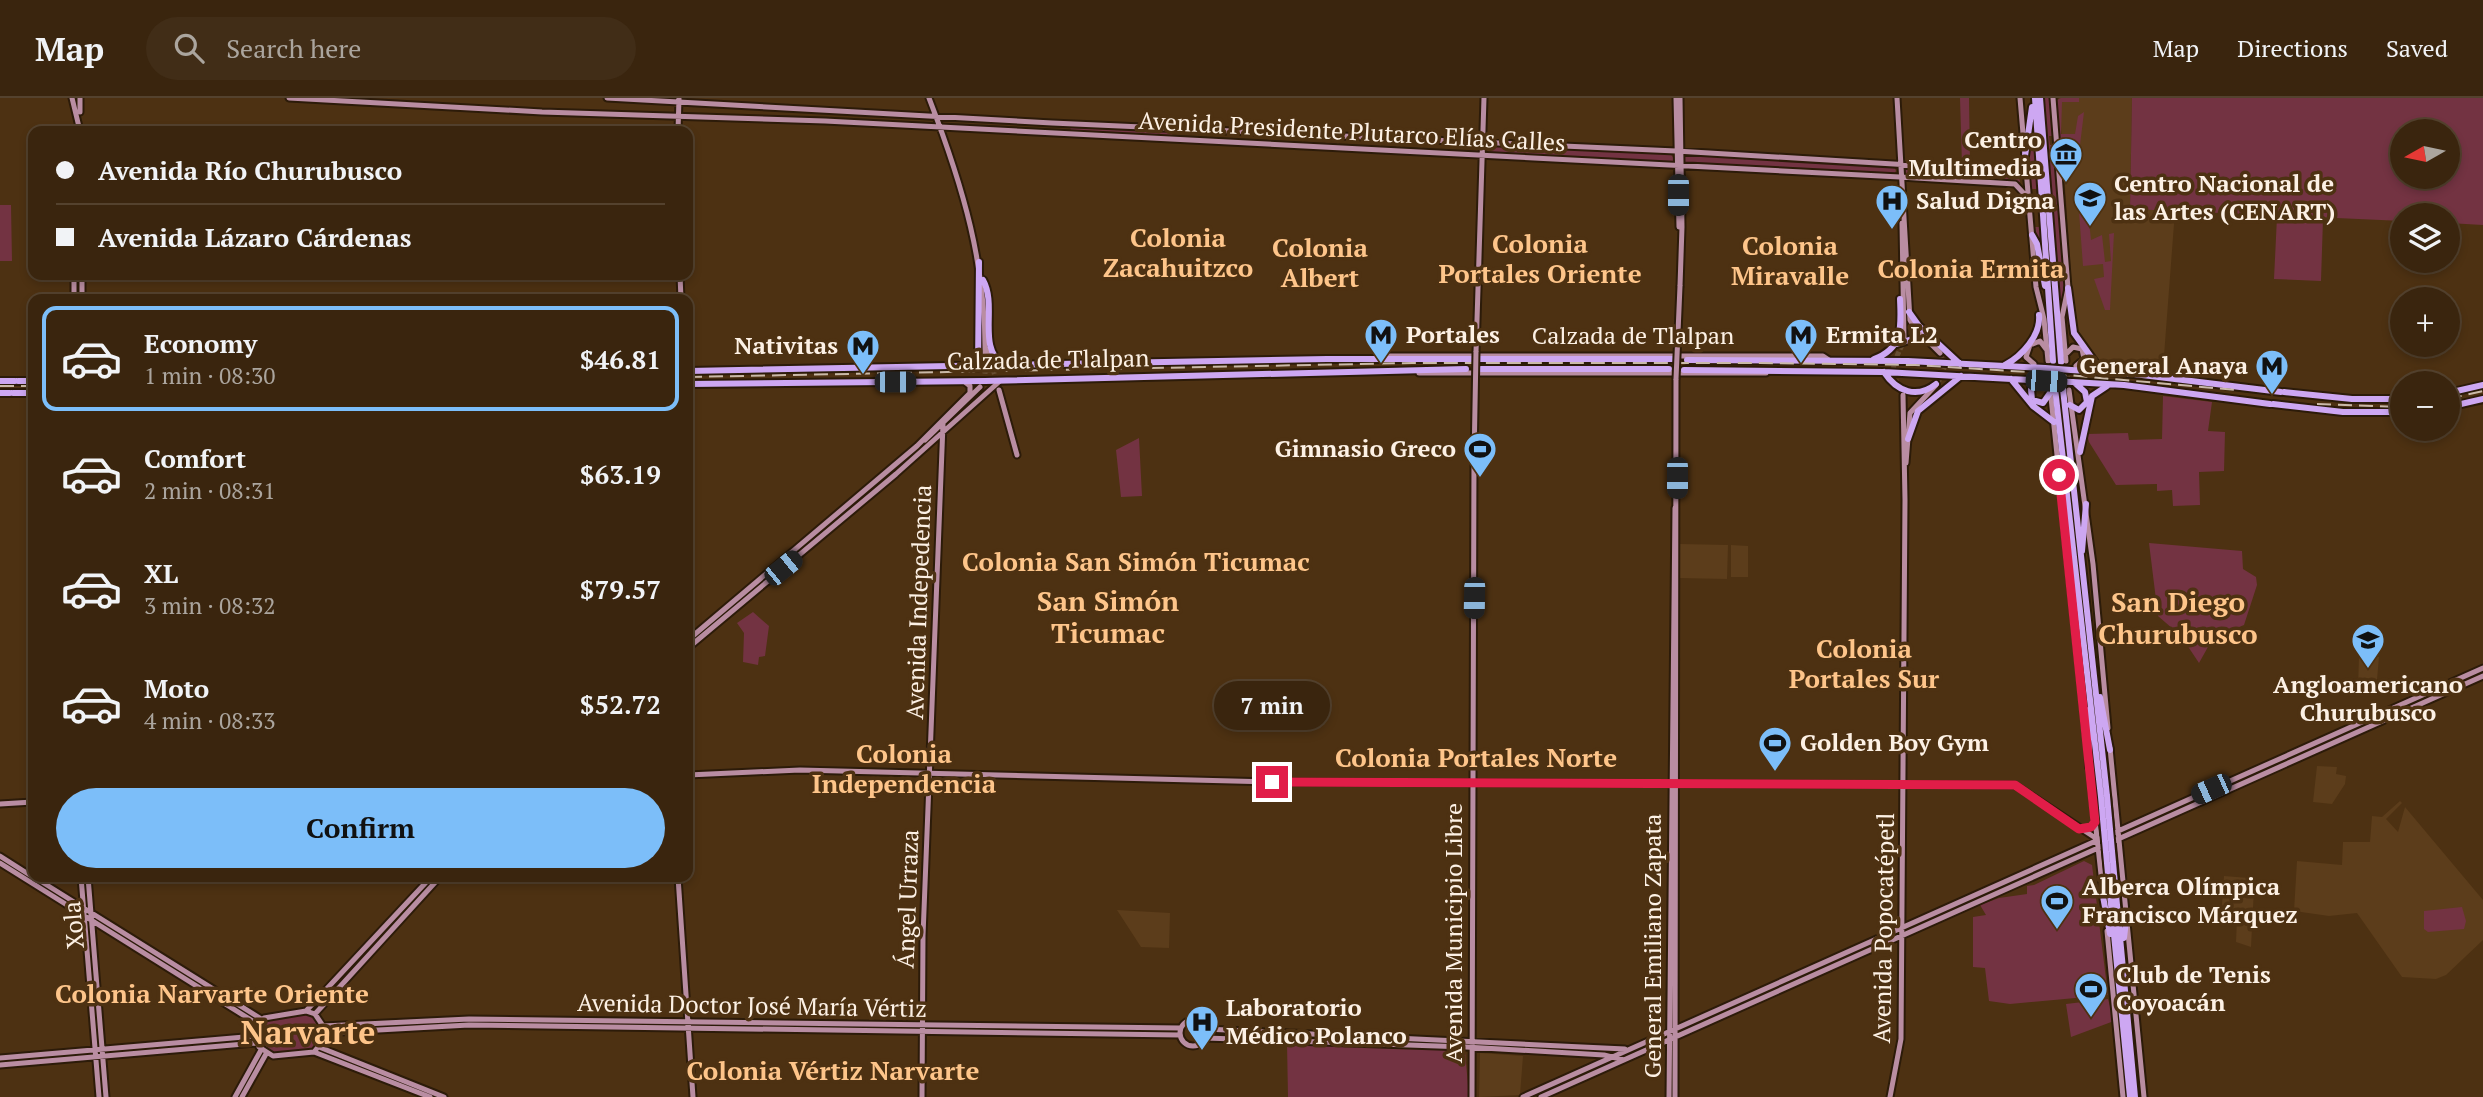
<!DOCTYPE html>
<meta charset="utf-8">
<style>
:root{--surface:#3a250e;--page:#412d17;--text:#f1f3f6;--muted:#aba59e;--line:#54422e;--accent:#7cbef9}
body{margin:0;font-family:"PT Serif",serif;background:var(--page);color:var(--text);height:100vh;display:flex;flex-direction:column;font-size:26px;white-space:nowrap}
*{box-sizing:border-box;margin:0}
p{font-size:23px;color:var(--muted)}
.icon{flex:none;width:38px;height:38px;fill:none;stroke:currentColor;stroke-width:2;stroke-linecap:round;stroke-linejoin:round}
.map{position:relative;flex:1;overflow:hidden}
.panel{position:absolute;left:28px;top:196px;width:665px;height:588px;display:flex;flex-direction:column;background:var(--surface);border-radius:14px;box-shadow:0 4px 10px #0003,0 0 0 2px var(--line)}
.panel>*{flex:none}
.hud{position:absolute;left:28px;top:28px;width:665px;height:154px;border-radius:14px;box-shadow:0 4px 10px #0003,0 0 0 2px var(--line);display:grid;align-content:center;height:154px;padding:0 28px;background:var(--surface)}
.needle{width:46px;rotate:261deg}
.tools{position:absolute;left:2390px;top:21px;display:grid;gap:14px}
.tools a{display:grid;place-items:center;width:70px;height:70px;border-radius:50%;background:var(--surface);box-shadow:0 4px 10px #0003,0 0 0 2px var(--line);font-size:35px}
.end{position:absolute;width:32px;height:32px;margin:-16px;border:9px solid #e11d48;background:#fff;box-shadow:0 0 0 4px #fff}
.from{border-radius:50%}
.bubble{position:absolute;height:49px;border-radius:24px;background:var(--surface);box-shadow:0 4px 10px #0003,0 0 0 2px var(--line);font-size:23px;font-weight:800;line-height:49px;text-align:center}
.car{position:absolute;width:21px;height:42px;margin:-21px -10px;border-radius:9px;box-shadow:0 0 5px 2px #0007;background:linear-gradient(#222 24%,#8ab4d8 0 40%,#222 0 76%,#8ab4d8 0 86%,#222 0)}
.hud b{display:flex;align-items:center;gap:24px;height:66px;font-size:26px}
.hud b+b{border-top:2px solid var(--line)}
.hud i{width:18px;height:18px;background:var(--text)}
ul{padding:12px 0 0;list-style:none}
li{display:flex;align-items:center;gap:21px;height:105px;margin:0 14px 10px;padding:0 14px;border:4px solid transparent;border-radius:14px}
li div{flex:1}
li b{display:block;font-size:26px}
li em{font-style:normal;font-weight:800}
li.selected{border-color:var(--accent)}
li>.icon{width:63px;height:63px;stroke-width:1.5}
.action{display:flex;gap:14px;margin-top:auto;padding:14px 28px}
.action a{flex:1;height:80px;border-radius:42px;background:var(--accent);color:#111;font-size:28px;font-weight:800;line-height:80px;text-align:center}
header{display:flex;align-items:center;gap:42px;box-sizing:border-box;height:98px;padding:0 35px;background:var(--surface);border-bottom:2px solid var(--line)}
header strong{font-size:33px}
nav{display:flex;gap:38px;margin-inline-start:auto;font-size:24px}
.search{width:490px;height:63px;background:var(--page);display:flex;align-items:center;gap:18px;box-sizing:border-box;padding:0 24px;border-radius:38px;color:var(--muted);font-size:26px}
.map>svg:first-child{display:block}
.built{fill:#5c3d1b}
.green{fill:#733342;fill-rule:evenodd}
.lines{fill:none;stroke-linecap:round;stroke-linejoin:round}
.major-tunnel{stroke:#674e32;stroke-width:5;stroke-dasharray:5 2.5;stroke-linecap:butt}
.major-casing{stroke:#2c1b09;stroke-width:9}
.highway-casing{stroke:#2c1b09;stroke-width:10}
.major{stroke:#b98da2;stroke-width:5}
.highway{stroke:#cda7f2;stroke-width:6}
.rail{stroke:#cab9a8;stroke-width:2;stroke-dasharray:14 7;stroke-linecap:butt}
.major-bridge-casing{stroke:#2c1b09;stroke-width:9;stroke-linecap:butt}
.highway-bridge-casing{stroke:#2c1b09;stroke-width:10;stroke-linecap:butt}
.major-bridge{stroke:#b98da2;stroke-width:5}
.highway-bridge{stroke:#cda7f2;stroke-width:6}
.route{stroke:#e11d48;stroke-width:9}
.labels{text-anchor:middle;stroke-width:7;stroke-linejoin:round;paint-order:stroke}
.street-label{font-size:24px;fill:#fdf1e5;stroke:#4d3112}
.poi-label{font-size:24px;font-weight:bold;fill:#fdf1e5;stroke:#4d3112;text-anchor:start}
.neighbourhood-label{font-size:26px;font-weight:bold;fill:#fec58a;stroke:#4d3112}
.quarter-label{font-size:28px;font-weight:bold;fill:#fec58a;stroke:#4d3112}
.district-label{font-size:32px;font-weight:bold;fill:#fec58a;stroke:#4d3112}
</style>
<header>
<strong>Map</strong>
<div class="search"><svg class="icon" aria-label="search" viewBox="0 0 24 24"><circle cx="10" cy="10" r="6"/><path d="M15 15l6 6"/></svg>Search here</div>
<nav><a>Map</a><a>Directions</a><a>Saved</a></nav>
</header>
<div class="map">
<svg width="2483" height="999" viewBox="0 0 2483 999">
<rect width="100%" height="100%" fill="#4d3112"/>
<path class="built" d="M 2059,0 L 2132,0 L 2130,111 L 2175,113 L 2163,271 L 2098,264 L 2079,239 L 2074,220 Z
M 1680,446 L 1728,447 L 1727,481 L 1679,480 Z
M 1731,447 L 1748,448 L 1748,479 L 1731,479 Z
M 2359,558 L 2379,559 L 2376,593 L 2358,591 Z
M 2317,668 L 2337,669 L 2336,676 L 2346,678 L 2345,686 L 2332,706 L 2313,704 Z
M 2400,703 L 2402,705 L 2386,721 L 2398,734 L 2405,709 L 2483,802 L 2483,842 L 2446,877 L 2436,881 L 2402,879 L 2357,815 L 2329,818 L 2294,813 L 2297,763 L 2342,767 L 2343,744 L 2370,744 L 2372,718 L 2382,719 Z
M 2224,778 L 2249,780 L 2248,790 L 2254,791 L 2251,849 L 2236,844 L 2237,821 L 2221,820 Z
M 1117,812 L 1170,815 L 1169,850 L 1141,849 Z
M 1480,955 L 1523,958 L 1520,997 L 1479,999 Z"/>
<path class="green" d="M 1960,0 L 1969,0 L 1970,67 L 1962,67 Z
M 2043,0 L 2051,0 L 2054,38 L 2049,38 L 2050,47 L 2055,47 L 2066,189 L 2059,217 Z
M 2061,0 L 2079,0 L 2079,4 L 2062,4 L 2061,36 L 2075,36 L 2078,18 L 2084,14 L 2080,47 L 2068,59 L 2061,60 L 2057,2 Z
M 2132,0 L 2483,0 L 2483,127 L 2448,125 L 2448,117 L 2403,117 L 2403,123 L 2130,111 ZM 2403,33 L 2448,33 L 2448,79 L 2403,79 Z
M 2033,14 L 2044,156 L 2044,178 L 2035,129 L 2040,129 L 2037,91 L 2031,91 L 2028,59 Z
M 1070,28 L 1172,32 L 1174,34 L 1171,38 L 1071,33 Z
M 1489,46 L 1670,55 L 1674,61 L 1671,66 L 1488,58 Z
M 1683,56 L 1894,68 L 1896,73 L 1893,77 L 1684,68 Z
M 1908,69 L 2017,76 L 2020,83 L 2018,87 L 1907,78 L 1905,73 Z
M 0,107 L 11,107 L 12,163 L 0,163 Z
M 2088,113 L 2091,142 L 2102,137 L 2105,164 L 2111,163 L 2109,136 L 2114,135 L 2110,212 L 2105,212 L 2094,181 L 2104,179 L 2103,166 L 2083,168 L 2079,114 Z
M 2277,119 L 2323,121 L 2321,183 L 2274,181 Z
M 2163,298 L 2212,304 L 2208,333 L 2225,334 L 2224,373 L 2199,374 L 2200,407 L 2173,408 L 2172,392 L 2157,393 L 2157,386 L 2116,387 L 2089,344 L 2087,336 L 2128,335 L 2129,342 L 2162,341 Z
M 1139,340 L 1142,398 L 1121,399 L 1116,352 Z
M 2149,445 L 2242,453 L 2243,471 L 2256,479 L 2257,487 L 2244,527 L 2213,540 L 2199,565 L 2181,538 L 2158,518 Z
M 753,514 L 769,528 L 765,558 L 759,559 L 758,567 L 743,564 L 744,535 L 737,525 Z
M 2084,763 L 2092,767 L 2108,897 L 2010,906 L 1989,903 L 1985,870 L 1973,869 L 1973,819 L 1986,817 L 1980,807 L 1999,800 L 2027,796 L 2027,788 L 2034,787 Z
M 2462,809 L 2466,823 L 2464,831 L 2428,834 L 2424,831 L 2424,813 Z
M 2108,901 L 2114,923 L 2071,939 L 2066,906 Z
M 308,917 C 353,942 285,973 262,948 L 260,930 L 269,921 Z
M 1287,945 L 1465,953 L 1469,999 L 1288,999 Z"/>
<g class="lines">
<path class="major-tunnel" d="M 2048,263 L 2050,290
M 2066,263 L 2069,292
M 991,264 L 999,292
M 1938,285 L 1944,270 L 1940,255
M 1898,287 C 1888,267 1897,261 1904,242
M 980,289 L 984,285 L 986,266"/>
<defs>
<path id="major" d="M 72,0 L 80,33
M 80,0 L 80,14
M 289,0 L 542,14 L 825,23 L 1900,79 L 2015,86 L 2029,101
M 607,0 L 1052,25 L 1676,53 L 2026,74
M 929,0 C 963,88 987,168 985,263
M 1676,0 L 1679,129
M 1680,0 L 1682,129 L 1680,188
M 1897,0 L 1910,222 L 1914,229 L 1940,255
M 2020,0 L 2036,189 L 2044,221 L 2048,263
M 2053,0 L 2068,190 L 2062,219 L 2066,263
M 678,33 L 679,0
M 1902,125 L 1904,241
M 74,177 L 74,201
M 680,177 L 681,201
M 82,201 L 82,177
M 987,251 L 991,264
M 1476,254 L 1484,0
M 2065,257 L 2073,249 L 2082,251 L 2084,261 L 2076,268
M 1378,258 L 1823,258 L 1829,262
M 2034,266 L 2026,259 L 2030,247 L 2040,243 L 2046,251
M 1419,275 L 1766,275
M 2050,290 L 2061,395
M 999,292 L 1017,357
M 2069,292 L 2093,466 L 2108,630
M 925,342 L 980,289
M 1906,365 L 1910,315 L 1936,287
M 2063,412 L 2086,635
M 688,542 L 917,348 L 970,295 L 970,288 L 965,284
M 688,550 L 896,376 L 1000,283
M 2110,650 L 2144,999
M 2089,666 L 2103,795
M 688,677 L 800,672 L 1272,684 L 2015,687 L 2097,741
M 0,706 L 33,704
M 0,758 L 33,779
M 0,765 L 259,927
M 34,779 L 263,922
M 81,779 L 99,999
M 88,779 L 106,999
M 678,779 L 693,999
M 2107,833 L 2123,999
M 306,913 L 315,916 L 323,928 L 322,944 L 314,954 L 273,958 L 259,949 L 257,932 L 264,920 Z
M 306,913 L 431,779
M 315,916 L 440,779
M1180 935a13 13 0 1 1 26 0a13 13 0 1 1-26 0Z
M 323,928 L 469,921 L 1180,930
M 1206,931 L 1625,951
M 324,935 L 469,927 L 1180,937
M 1205,940 L 1466,949 L 1604,957 L 1624,962
M 319,949 L 444,999
M 314,954 L 430,999
M 0,960 L 256,938
M 0,967 L 257,945
M 235,999 L 261,952
M 242,999 L 266,956
M 922,999 L 923,838 L 943,326
M 1472,999 L 1474,362
M 1523,999 L 2483,570
M 1541,999 L 2483,578
M 1669,999 L 1675,410
M 1675,999 L 1676,281
M 1890,999 L 1901,941 L 1905,402 L 1903,297"/>
<path id="highway" d="M 2035,0 L 2053,263
M 2040,0 L 2061,264
M 2025,58 L 2032,9
M 2032,137 L 2037,146 L 2045,188
M 983,182 C 998,209 976,249 1004,268
M 2068,190 L 2074,235 L 2099,270 L 2105,273
M 1909,214 L 1919,228 L 1960,266
M 1897,246 L 1912,241 L 1928,243
M 1874,261 C 1904,250 1901,228 1900,201
M 1687,262 L 1908,263 L 2045,270
M 2005,267 C 2022,258 2041,237 2039,217
M 978,270 L 979,164
M 1481,271 L 1669,271
M 1684,272 L 1884,274 L 2046,283
M 2071,272 L 2134,276 L 2281,294
M 688,273 L 1327,261 L 1672,261
M 1884,274 C 1897,294 1917,301 1936,286
M 2011,281 L 2033,308 L 2054,324
M 0,283 L 15,283
M 18,283 L 33,283
M 2043,283 L 2031,291 L 2032,302 L 2043,305 L 2050,295
M 2072,284 L 2124,287 L 2270,306
M 688,286 L 985,283 L 1466,271
M 2055,290 L 2101,699
M 2063,291 L 2107,698
M 2284,294 L 2352,301 L 2403,301
M 0,295 L 10,295
M 13,295 L 33,295
M 2448,295 L 2483,287
M 2273,306 L 2343,314 L 2403,314
M 2070,307 L 2079,312 L 2087,304 L 2085,294 L 2075,285
M 2448,309 L 2483,301
M 1908,341 L 1918,313 L 1961,278
M 2080,354 L 2092,298 L 2107,288
M 2061,392 L 2066,417
M 2082,453 L 2086,406
M 2100,599 L 2110,652
M 2088,612 L 2089,669
M 2114,775 L 2135,999
M 2108,776 L 2130,999
M 2102,793 L 2110,836
M 2124,840 L 2126,823"/>
</defs>
<use href="#major" class="major-casing"/>
<use href="#highway" class="highway-casing"/>
<use href="#major" class="major"/>
<use href="#highway" class="highway"/>
<path class="rail" d="M 688,279 L 1412,265 L 1760,265 L 1915,267 L 2045,275 L 2236,292
M 0,288 L 33,288
M 2448,301 L 2483,293
M 2317,306 L 2403,309"/>
<defs>
<path id="major-bridge" d="M 1676,281 L 1680,188
M 1474,362 L 1476,254"/>
<path id="highway-bridge" d="M 2045,270 L 2071,272
M 2046,283 L 2072,284
M 2107,698 L 2114,775
M 2101,699 L 2108,776"/>
</defs>
<use href="#major-bridge" class="major-bridge-casing"/>
<use href="#highway-bridge" class="highway-bridge-casing"/>
<use href="#major-bridge" class="major-bridge"/>
<use href="#highway-bridge" class="highway-bridge"/>
</g>
<g class="lines">
<path class="route" d="M 1272,684 L 2015,687 L 2079,731 L 2091,729 L 2095,724 L 2059,377"/>
</g>
<defs>
<symbol id="museum-pin" viewBox="-11 -11 22 30"><path d="M0 17L-7.5 6A9.5 9.5 0 1 1 7.5 6Z" fill="#7cbef9" stroke="#4d3112"/><path d="M0-6L6-3V-2H-6V-3ZM-5-1h2V3h-2ZM-1-1h2V3h-2ZM3-1h2V3H3ZM-6 4H6V6H-6Z" fill="#111"/></symbol>
<symbol id="university-pin" viewBox="-11 -11 22 30"><path d="M0 17L-7.5 6A9.5 9.5 0 1 1 7.5 6Z" fill="#7cbef9" stroke="#4d3112"/><path d="M0-5L7-2L0 1L-7-2ZM-4 1L0 2.5L4 1V4Q0 6-4 4Z" fill="#111"/></symbol>
<symbol id="hospital-pin" viewBox="-11 -11 22 30"><path d="M0 17L-7.5 6A9.5 9.5 0 1 1 7.5 6Z" fill="#7cbef9" stroke="#4d3112"/><path d="M-5-5h3v3.5h4V-5h3V5h-3V1.5h-4V5h-3Z" fill="#111"/></symbol>
<symbol id="metro-pin" viewBox="-11 -11 22 30"><path d="M0 17L-7.5 6A9.5 9.5 0 1 1 7.5 6Z" fill="#7cbef9" stroke="#4d3112"/><path d="M-5.5 5V-5H-3L0 0L3-5H5.5V5H3V-.5L0 4L-3-.5V5Z" fill="#111"/></symbol>
<symbol id="stadium-pin" viewBox="-11 -11 22 30"><path d="M0 17L-7.5 6A9.5 9.5 0 1 1 7.5 6Z" fill="#7cbef9" stroke="#4d3112"/><path d="M0-5a6.5 5 0 1 0 0 10a6.5 5 0 1 0 0-10ZM-3.5-1.8h7v3.6h-7Z" fill="#111"/></symbol>
</defs>
<g fill-rule="evenodd">
<use href="#museum-pin" x="2047" y="37" width="38" height="52"/>
<use href="#university-pin" x="2071" y="81" width="38" height="52"/>
<use href="#hospital-pin" x="1873" y="84" width="38" height="52"/>
<use href="#metro-pin" x="1362" y="218" width="38" height="52"/>
<use href="#metro-pin" x="1782" y="218" width="38" height="52"/>
<use href="#metro-pin" x="844" y="229" width="38" height="52"/>
<use href="#metro-pin" x="2253" y="249" width="38" height="52"/>
<use href="#stadium-pin" x="1461" y="332" width="38" height="52"/>
<use href="#university-pin" x="2349" y="523" width="38" height="52"/>
<use href="#stadium-pin" x="1756" y="626" width="38" height="52"/>
<use href="#stadium-pin" x="2038" y="784" width="38" height="52"/>
<use href="#stadium-pin" x="2072" y="872" width="38" height="52"/>
<use href="#hospital-pin" x="1183" y="905" width="38" height="52"/>
</g>
<g class="labels">
<g class="street-label">
<text transform="translate(1352 34) rotate(3)" y="8">Avenida Presidente Plutarco Elías Calles</text>
<text x="1633" y="246">Calzada de Tlalpan</text>
<text transform="translate(1048 262) rotate(-1)" y="8">Calzada de Tlalpan</text>
<text transform="translate(919 504) rotate(-88)" y="8">Avenida Indepedencia</text>
<text transform="translate(908 801) rotate(-88)" y="8">Ángel Urraza</text>
<text transform="translate(74 827) rotate(-95)" y="8">Xola</text>
<text transform="translate(1884 830) rotate(-89)" y="8">Avenida Popocatépetl</text>
<text transform="translate(1454 835) rotate(-90)" y="8">Avenida Municipio Libre</text>
<text transform="translate(1653 848) rotate(-90)" y="8">General Emiliano Zapata</text>
<text transform="translate(752 908) rotate(1)" y="8">Avenida Doctor José María Vértiz</text>
</g>
<g class="poi-label">
<text x="2042" y="50" text-anchor="end">Centro<tspan x="2042" dy="28">Multimedia</tspan></text>
<text x="2114" y="94">Centro Nacional de<tspan x="2114" dy="28">las Artes (CENART)</tspan></text>
<text x="1916" y="111">Salud Digna</text>
<text x="1406" y="245">Portales</text>
<text x="1826" y="245">Ermita L2</text>
<text x="838" y="256" text-anchor="end">Nativitas</text>
<text x="2248" y="276" text-anchor="end">General Anaya</text>
<text x="1456" y="359" text-anchor="end">Gimnasio Greco</text>
<text x="2368" y="595" text-anchor="middle">Angloamericano<tspan x="2368" dy="28">Churubusco</tspan></text>
<text x="1800" y="653">Golden Boy Gym</text>
<text x="2082" y="797">Alberca Olímpica<tspan x="2082" dy="28">Francisco Márquez</tspan></text>
<text x="2116" y="885">Club de Tenis<tspan x="2116" dy="28">Coyoacán</tspan></text>
<text x="1226" y="918">Laboratorio<tspan x="1226" dy="28">Médico Polanco</tspan></text>
</g>
<g class="neighbourhood-label">
<text x="1178" y="149">Colonia<tspan x="1178" dy="30">Zacahuitzco</tspan></text>
<text x="1540" y="155">Colonia<tspan x="1540" dy="30">Portales Oriente</tspan></text>
<text x="1790" y="157">Colonia<tspan x="1790" dy="30">Miravalle</tspan></text>
<text x="1320" y="159">Colonia<tspan x="1320" dy="30">Albert</tspan></text>
<text x="1971" y="180">Colonia Ermita</text>
<text x="1136" y="473">Colonia San Simón Ticumac</text>
<text x="1864" y="560">Colonia<tspan x="1864" dy="30">Portales Sur</tspan></text>
<text x="904" y="665">Colonia<tspan x="904" dy="30">Independencia</tspan></text>
<text x="1476" y="669">Colonia Portales Norte</text>
<text x="212" y="905">Colonia Narvarte Oriente</text>
<text x="833" y="982">Colonia Vértiz Narvarte</text>
</g>
<g class="quarter-label">
<text x="1108" y="513">San Simón<tspan x="1108" dy="32">Ticumac</tspan></text>
<text x="2178" y="514">San Diego<tspan x="2178" dy="32">Churubusco</tspan></text>
</g>
<g class="district-label">
<text x="308" y="946">Narvarte</text>
</g>
</g>
</svg>
<div class="tools">
<a><svg class="needle" viewBox="-14 -14 28 28"><path d="M0-13l5 13h-10z" fill="#e53935"/><path d="M0 13l5-13h-10z" fill="#aba59e"/></svg></a>
<a><svg class="icon" aria-label="layers" viewBox="0 0 24 24"><path d="M12 4l9 5-9 5-9-5zM3 14l9 5 9-5"/></svg></a>
<a>+</a>
<a>−</a>
</div>
<i class="end from" style="left:2059px;top:377px"></i>
<i class="end" style="left:1272px;top:684px"></i>
<div class="bubble" style="left:1214px;top:583px;width:116px">7 min</div>
<i class="car" style="left:1678px;top:97px;rotate:180deg"></i>
<i class="car" style="left:2046px;top:283px;rotate:94deg"></i>
<i class="car" style="left:895px;top:284px;rotate:90deg"></i>
<i class="car" style="left:1677px;top:380px;rotate:180deg"></i>
<i class="car" style="left:783px;top:470px;rotate:51deg"></i>
<i class="car" style="left:1474px;top:500px;rotate:181deg"></i>
<i class="car" style="left:2211px;top:691px;rotate:246deg"></i>
<div class="hud">
<b><i class="from"></i>Avenida Río Churubusco</b>
<b><i></i>Avenida Lázaro Cárdenas</b>
</div>
<section class="panel">
<ul>
<li class="selected"><svg class="icon" aria-label="car" viewBox="0 0 24 24"><path d="M5 17H2v-5l4-1 3-4h7l3 4 3 1v5h-3M9 17h6M6 11h13"/><circle cx="7" cy="17" r="2"/><circle cx="17" cy="17" r="2"/></svg><div><b>Economy</b><p>1 min · 08:30</p></div><em>$46.81</em></li>
<li><svg class="icon" aria-label="car" viewBox="0 0 24 24"><path d="M5 17H2v-5l4-1 3-4h7l3 4 3 1v5h-3M9 17h6M6 11h13"/><circle cx="7" cy="17" r="2"/><circle cx="17" cy="17" r="2"/></svg><div><b>Comfort</b><p>2 min · 08:31</p></div><em>$63.19</em></li>
<li><svg class="icon" aria-label="car" viewBox="0 0 24 24"><path d="M5 17H2v-5l4-1 3-4h7l3 4 3 1v5h-3M9 17h6M6 11h13"/><circle cx="7" cy="17" r="2"/><circle cx="17" cy="17" r="2"/></svg><div><b>XL</b><p>3 min · 08:32</p></div><em>$79.57</em></li>
<li><svg class="icon" aria-label="car" viewBox="0 0 24 24"><path d="M5 17H2v-5l4-1 3-4h7l3 4 3 1v5h-3M9 17h6M6 11h13"/><circle cx="7" cy="17" r="2"/><circle cx="17" cy="17" r="2"/></svg><div><b>Moto</b><p>4 min · 08:33</p></div><em>$52.72</em></li>
</ul>
<div class="action"><a>Confirm</a></div>
</section>
</div>
